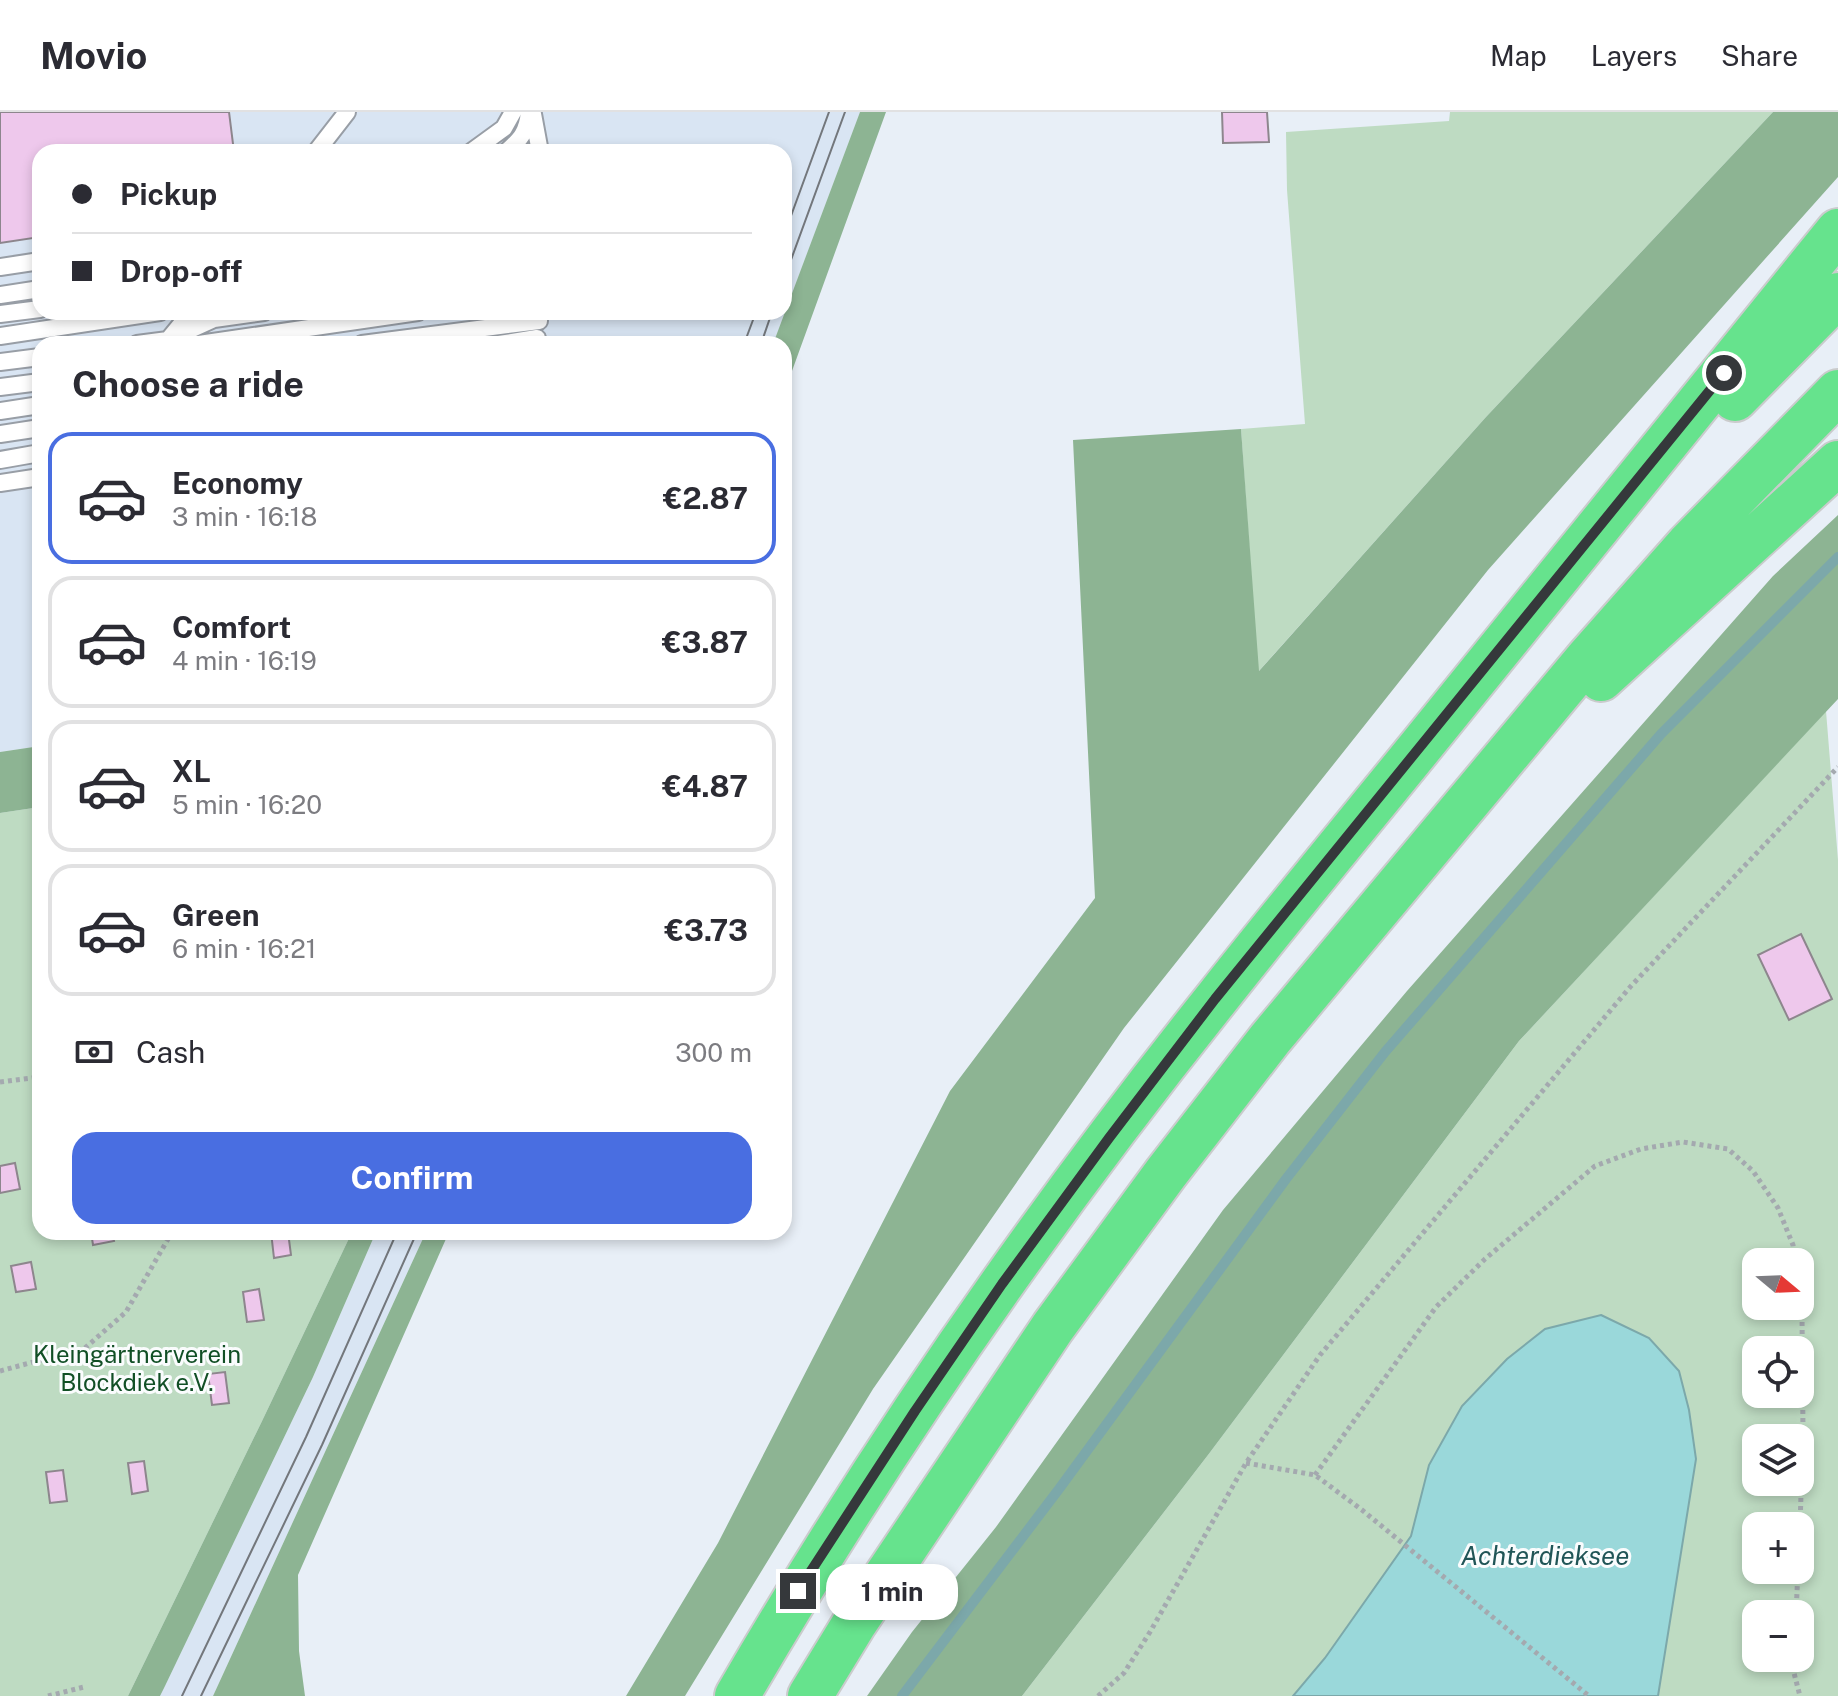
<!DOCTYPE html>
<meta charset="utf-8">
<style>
:root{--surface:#fff;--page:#f2f2f3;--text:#2b2b33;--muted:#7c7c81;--line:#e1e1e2;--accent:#496ee1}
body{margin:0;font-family:"Public Sans",sans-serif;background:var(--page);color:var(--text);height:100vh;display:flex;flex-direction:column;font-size:30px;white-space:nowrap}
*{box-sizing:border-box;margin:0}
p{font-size:26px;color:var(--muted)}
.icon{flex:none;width:44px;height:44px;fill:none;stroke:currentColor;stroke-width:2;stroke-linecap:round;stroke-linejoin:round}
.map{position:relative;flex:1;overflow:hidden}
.panel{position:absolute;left:32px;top:224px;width:760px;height:904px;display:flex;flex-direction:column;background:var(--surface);border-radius:24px;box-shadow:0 4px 12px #0003}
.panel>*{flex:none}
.hud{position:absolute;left:32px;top:32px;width:760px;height:176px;border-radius:24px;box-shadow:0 4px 12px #0003;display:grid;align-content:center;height:176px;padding:0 40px;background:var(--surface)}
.needle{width:52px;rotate:109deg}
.buttons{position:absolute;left:1742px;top:1136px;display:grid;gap:16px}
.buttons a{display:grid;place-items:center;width:72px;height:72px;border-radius:16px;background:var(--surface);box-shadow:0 4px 12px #0003;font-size:40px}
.end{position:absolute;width:36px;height:36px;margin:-18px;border:10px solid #35383b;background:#fff;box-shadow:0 0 0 4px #fff}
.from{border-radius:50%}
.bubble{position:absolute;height:56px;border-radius:24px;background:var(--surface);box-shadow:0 4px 12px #0003;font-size:26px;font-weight:700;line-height:56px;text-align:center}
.hud b{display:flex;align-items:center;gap:28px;height:76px;font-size:30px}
.hud b+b{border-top:2px solid var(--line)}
.hud i{width:20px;height:20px;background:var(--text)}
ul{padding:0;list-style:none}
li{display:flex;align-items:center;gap:24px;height:132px;margin:0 16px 12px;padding:0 24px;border:4px solid var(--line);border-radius:24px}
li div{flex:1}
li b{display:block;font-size:30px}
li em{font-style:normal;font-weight:700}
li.active{border-color:var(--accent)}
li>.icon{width:72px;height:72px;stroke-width:1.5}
h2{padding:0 40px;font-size:36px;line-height:96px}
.pay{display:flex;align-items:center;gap:20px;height:88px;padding:0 40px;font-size:30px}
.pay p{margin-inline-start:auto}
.action{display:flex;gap:16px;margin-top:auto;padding:16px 40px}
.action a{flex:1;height:92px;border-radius:24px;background:var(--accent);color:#fff;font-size:32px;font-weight:700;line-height:92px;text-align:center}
header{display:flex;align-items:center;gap:48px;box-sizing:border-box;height:112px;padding:0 40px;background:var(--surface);border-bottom:2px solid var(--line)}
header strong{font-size:38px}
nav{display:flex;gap:44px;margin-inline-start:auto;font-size:28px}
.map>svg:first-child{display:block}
.built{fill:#d9e5f3;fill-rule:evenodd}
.green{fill:#bedbc2;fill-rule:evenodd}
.forest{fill:#8db493}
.water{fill:#9ad8da;stroke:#7ca8aa;stroke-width:2}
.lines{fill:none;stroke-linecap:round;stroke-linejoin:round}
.stream{stroke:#7ca8aa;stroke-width:10}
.building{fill:#eec8ec;stroke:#8d868d;stroke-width:2}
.lane-casing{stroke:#989ea6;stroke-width:20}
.highway-casing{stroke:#cacbcc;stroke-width:48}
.path{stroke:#a4a9af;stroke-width:5;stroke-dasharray:4 4;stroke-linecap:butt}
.lane{stroke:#fff;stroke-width:16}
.highway{stroke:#66e38d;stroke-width:44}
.tram{stroke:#73777c;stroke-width:2}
.route{stroke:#35383b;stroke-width:10}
.labels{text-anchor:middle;stroke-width:6;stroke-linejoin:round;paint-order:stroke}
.park-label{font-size:24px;fill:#114f25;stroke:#fafcfd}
.water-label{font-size:26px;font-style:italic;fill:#205557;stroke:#fafcfd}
</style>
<header>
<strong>Movio</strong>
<nav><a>Map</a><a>Layers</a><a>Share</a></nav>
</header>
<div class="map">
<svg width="1838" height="1584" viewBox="0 0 1838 1584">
<rect width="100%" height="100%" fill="#e8eff7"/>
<path class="built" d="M 0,0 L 860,0 L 773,232 L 40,232 L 40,634 L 0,640 ZM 40,40 L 784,40 L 784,200 L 40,200 Z
M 376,1120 L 426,1120 L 213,1584 L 160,1584 L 313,1265 Z"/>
<path class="green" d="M 1450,0 L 1773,0 L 1486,305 L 1258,560 L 1241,317 L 1305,312 L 1287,78 L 1286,20 L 1449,9 Z
M 1826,599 L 1838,748 L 1838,1584 L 1022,1584 L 1208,1343 L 1519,929 ZM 1756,1150 L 1800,1150 L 1800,1194 L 1756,1194 ZM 1756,1238 L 1800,1238 L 1800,1282 L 1756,1282 ZM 1756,1326 L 1800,1326 L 1800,1370 L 1756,1370 ZM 1756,1414 L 1800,1414 L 1800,1458 L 1756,1458 ZM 1756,1502 L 1800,1502 L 1800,1546 L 1756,1546 Z
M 40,695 L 40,1120 L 352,1120 L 263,1307 L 128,1584 L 0,1584 L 0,701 Z"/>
<path class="forest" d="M 860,0 L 886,0 L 784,281 L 784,232 L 773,232 Z
M 1773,0 L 1838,0 L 1838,65 L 1488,458 L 1124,916 L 873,1277 L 685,1584 L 626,1584 L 718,1431 L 950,979 L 1095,786 L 1073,328 L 1241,317 L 1259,559 L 1486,305 Z
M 1838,403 L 1838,587 L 1519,929 L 1208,1343 L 1022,1584 L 867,1584 L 912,1520 L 996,1415 L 1223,1098 L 1407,879 L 1773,464 Z
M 40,634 L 40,695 L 0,701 L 0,640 Z
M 352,1120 L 376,1120 L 313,1265 L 165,1574 L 160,1584 L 128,1584 L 263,1307 Z
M 426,1120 L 449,1120 L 298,1463 L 299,1539 L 305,1584 L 213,1584 Z"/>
<path class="water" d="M 1601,1203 L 1649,1226 L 1679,1259 L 1689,1298 L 1696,1347 L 1658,1584 L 1293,1584 L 1325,1546 L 1411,1424 L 1429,1353 L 1462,1294 L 1507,1247 L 1545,1217 Z"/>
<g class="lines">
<path class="stream" d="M 902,1584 L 1059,1377 L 1286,1067 L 1385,940 L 1661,622 L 1838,445"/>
</g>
<path class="building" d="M 0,0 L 229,0 L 234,40 L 40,40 L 40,125 L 0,131 Z
M 1222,0 L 1267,0 L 1269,30 L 1223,31 Z
M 1801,822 L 1832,887 L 1789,908 L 1758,843 Z
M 15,1051 L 20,1077 L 0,1081 L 0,1054 Z
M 91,1120 L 112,1120 L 114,1129 L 93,1133 Z
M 271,1120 L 288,1120 L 291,1143 L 274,1146 Z
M 31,1150 L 36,1177 L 16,1180 L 11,1154 Z
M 259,1177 L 264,1208 L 247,1210 L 243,1180 Z
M 225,1260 L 229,1291 L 212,1293 L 208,1262 Z
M 144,1349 L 148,1379 L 132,1382 L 128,1351 Z
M 63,1358 L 67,1389 L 50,1391 L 46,1360 Z"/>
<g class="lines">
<defs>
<path id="lane" d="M 533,2 L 540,40
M 316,40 L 347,0
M 471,40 L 504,16 L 513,0
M 506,40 C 521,27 527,20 529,0
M 0,155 L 40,149
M 0,183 L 40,177
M 0,202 L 40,197
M 0,224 L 160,200
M 137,232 L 168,228 L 191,200
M 165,232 L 168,228 L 214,207 L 264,200
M 199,232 L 418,200
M 362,232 L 539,209
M 499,232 L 537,226
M 0,250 L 40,245
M 0,275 L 40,270
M 0,299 L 40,293
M 0,322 L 40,316
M 0,348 L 40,341
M 0,371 L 40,365"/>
<path id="highway" d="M 1735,287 L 1838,183
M 1601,567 L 1838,351
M 737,1584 C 879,1340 1041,1106 1217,886 C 1295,787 1376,690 1455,592 C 1583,435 1710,277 1838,119
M 810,1584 L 854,1512 L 1053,1215 L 1166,1061 L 1270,927 L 1588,546 L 1688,433 L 1838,280"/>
</defs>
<use href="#lane" class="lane-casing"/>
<use href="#highway" class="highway-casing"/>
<path class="path" d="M 0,970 L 40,965
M 0,1259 L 85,1236 L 126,1200 L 172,1120
M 1246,1351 L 1315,1363 L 1362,1398 L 1589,1584
M 1315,1363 L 1436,1195 L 1485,1147 L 1595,1054 L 1641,1037 L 1683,1030 L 1728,1037 L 1753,1059 L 1778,1096 L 1793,1133 L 1795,1150
M 1800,1414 L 1803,1321 L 1802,1203 L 1800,1188
M 1796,1502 L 1798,1458
M 1795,1546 L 1794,1561 L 1800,1584
M 48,1584 L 84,1575
M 1098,1584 L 1124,1561 L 1150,1520 L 1246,1351 L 1320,1243 L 1631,874 L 1838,655"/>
<use href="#lane" class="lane"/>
<use href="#highway" class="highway"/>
<path class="tram" d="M 784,123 L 829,0
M 784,167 L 845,0
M 744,232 L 756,200
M 761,232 L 772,200
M 182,1584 L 306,1325 L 397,1120
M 201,1584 L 322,1333 L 417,1120"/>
</g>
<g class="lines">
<path class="route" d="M 798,1479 L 915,1299 L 1002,1172 L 1109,1026 L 1215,887 L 1724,261"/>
</g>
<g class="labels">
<g class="park-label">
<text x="137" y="1251">Kleingärtnerverein<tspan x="137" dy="28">Blockdiek e.V.</tspan></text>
</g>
<g class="water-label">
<text x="1545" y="1453">Achterdieksee</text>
</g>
</g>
</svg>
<div class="buttons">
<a><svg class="needle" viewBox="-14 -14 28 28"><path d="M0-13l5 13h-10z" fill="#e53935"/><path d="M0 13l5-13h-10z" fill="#7c7c81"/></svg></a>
<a><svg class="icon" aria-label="locate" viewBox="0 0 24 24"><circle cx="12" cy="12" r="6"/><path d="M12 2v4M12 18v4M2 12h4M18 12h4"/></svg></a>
<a><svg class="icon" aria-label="layers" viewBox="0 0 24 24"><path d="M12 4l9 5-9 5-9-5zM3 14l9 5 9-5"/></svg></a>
<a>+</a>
<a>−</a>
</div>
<i class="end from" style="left:1724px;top:261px"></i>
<i class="end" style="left:798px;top:1479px"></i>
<div class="bubble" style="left:826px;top:1452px;width:132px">1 min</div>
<div class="hud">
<b><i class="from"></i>Pickup</b>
<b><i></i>Drop-off</b>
</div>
<section class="panel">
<h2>Choose a ride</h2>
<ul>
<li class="active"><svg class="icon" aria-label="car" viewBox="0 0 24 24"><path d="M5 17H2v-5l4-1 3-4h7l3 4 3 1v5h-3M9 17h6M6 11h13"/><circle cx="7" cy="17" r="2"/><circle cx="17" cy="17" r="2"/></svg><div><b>Economy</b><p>3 min · 16:18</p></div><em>€2.87</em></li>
<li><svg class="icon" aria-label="car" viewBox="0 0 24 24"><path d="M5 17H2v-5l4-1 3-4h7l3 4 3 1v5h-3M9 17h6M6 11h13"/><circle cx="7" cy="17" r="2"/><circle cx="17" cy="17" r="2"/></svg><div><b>Comfort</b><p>4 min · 16:19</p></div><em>€3.87</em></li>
<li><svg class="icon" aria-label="car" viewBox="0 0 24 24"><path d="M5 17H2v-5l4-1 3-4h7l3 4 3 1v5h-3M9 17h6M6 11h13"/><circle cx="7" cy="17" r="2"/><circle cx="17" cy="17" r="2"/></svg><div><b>XL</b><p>5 min · 16:20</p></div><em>€4.87</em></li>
<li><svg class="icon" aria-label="car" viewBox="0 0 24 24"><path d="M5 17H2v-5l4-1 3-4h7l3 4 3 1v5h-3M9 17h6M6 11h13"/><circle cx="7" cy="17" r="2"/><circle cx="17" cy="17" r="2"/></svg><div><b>Green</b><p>6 min · 16:21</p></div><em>€3.73</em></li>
</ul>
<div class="pay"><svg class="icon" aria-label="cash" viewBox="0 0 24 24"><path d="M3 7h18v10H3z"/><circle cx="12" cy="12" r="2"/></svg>Cash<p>300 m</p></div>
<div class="action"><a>Confirm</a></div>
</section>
</div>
